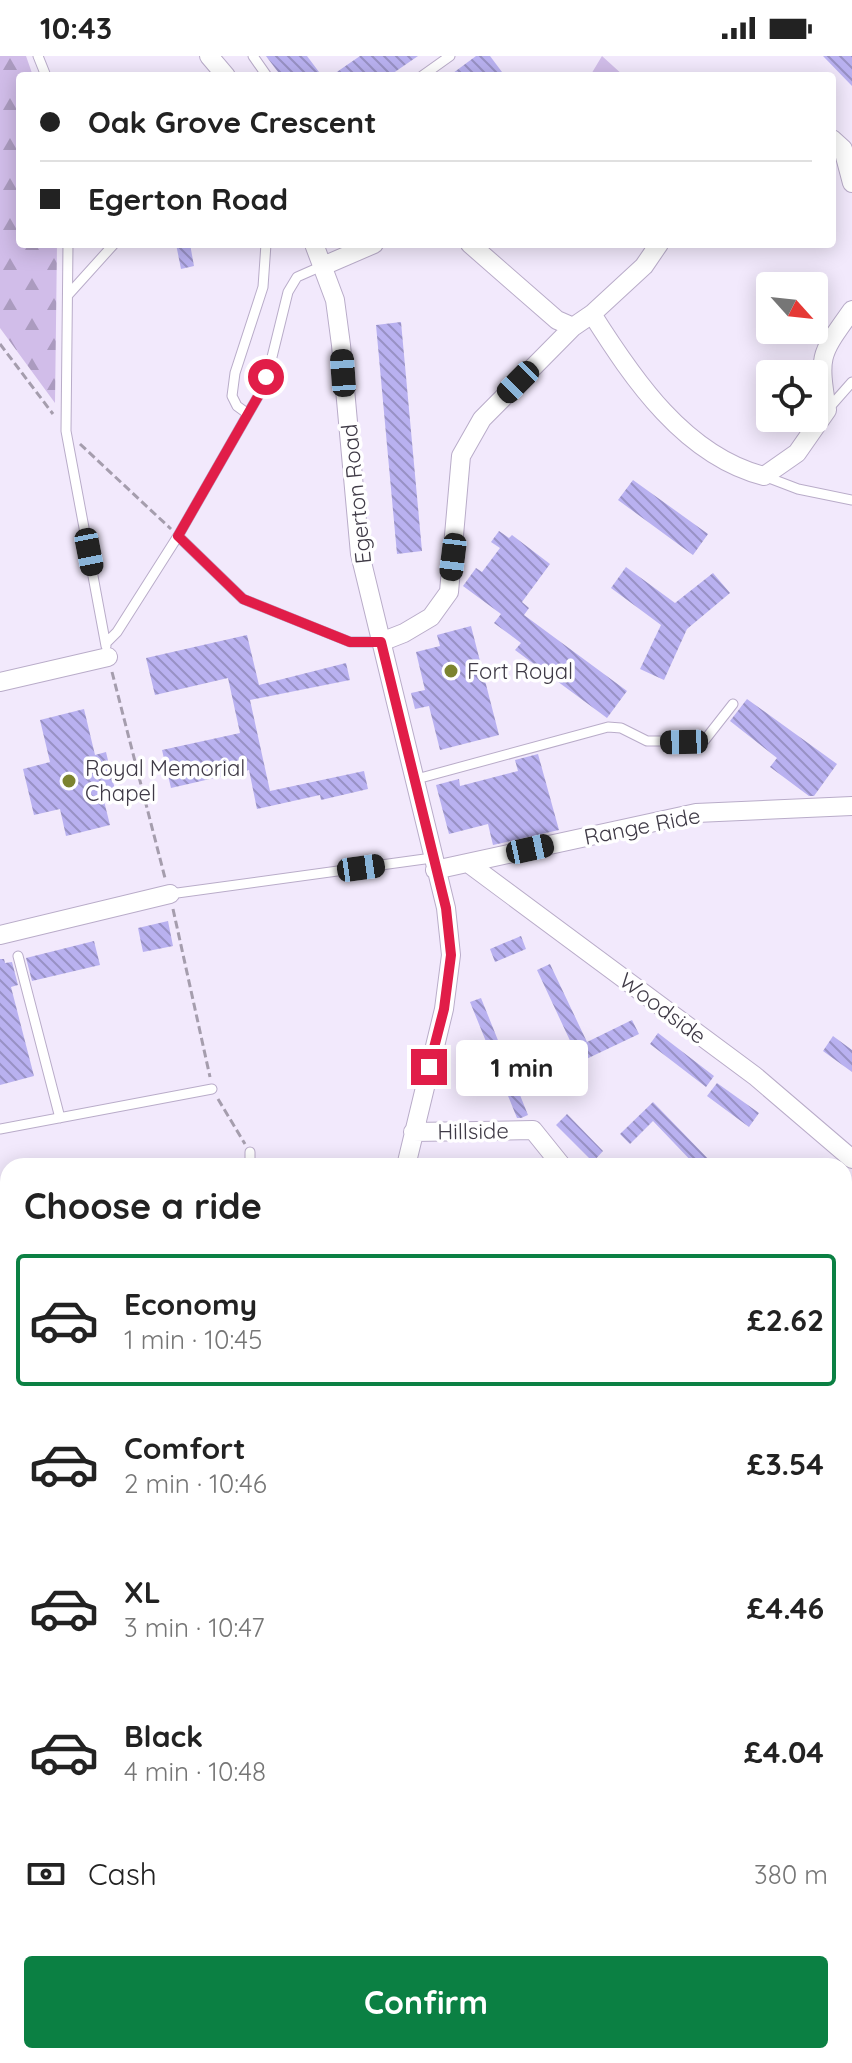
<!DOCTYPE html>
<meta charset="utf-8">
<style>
:root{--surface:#fff;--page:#f6f6f6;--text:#222;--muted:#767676;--line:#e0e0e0;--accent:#0b8043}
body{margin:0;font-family:Quicksand,sans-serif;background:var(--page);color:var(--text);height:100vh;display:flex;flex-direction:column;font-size:30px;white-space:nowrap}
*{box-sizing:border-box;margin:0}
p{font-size:26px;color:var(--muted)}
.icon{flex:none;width:44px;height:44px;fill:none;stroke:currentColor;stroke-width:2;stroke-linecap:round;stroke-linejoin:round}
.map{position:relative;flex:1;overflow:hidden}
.side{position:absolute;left:0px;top:1102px;width:852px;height:906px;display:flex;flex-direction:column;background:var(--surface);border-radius:24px 24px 0 0;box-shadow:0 4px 20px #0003}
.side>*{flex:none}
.banner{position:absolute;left:16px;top:16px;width:820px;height:176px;border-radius:8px;box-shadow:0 4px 20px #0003;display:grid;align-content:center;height:176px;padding:0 24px;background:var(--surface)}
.needle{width:52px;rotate:117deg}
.controls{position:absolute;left:756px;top:216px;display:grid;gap:16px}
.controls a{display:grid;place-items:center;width:72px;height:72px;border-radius:8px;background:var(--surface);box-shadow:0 4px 20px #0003;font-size:40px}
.end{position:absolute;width:36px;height:36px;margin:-18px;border:10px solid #e11d48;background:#fff;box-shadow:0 0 0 4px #fff}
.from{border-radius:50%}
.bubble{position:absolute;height:56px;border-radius:8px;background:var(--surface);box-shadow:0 4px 20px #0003;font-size:26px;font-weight:800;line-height:56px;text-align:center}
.car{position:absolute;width:24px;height:48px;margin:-24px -12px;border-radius:10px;box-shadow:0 0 6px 2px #0007;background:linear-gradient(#222 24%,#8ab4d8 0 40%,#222 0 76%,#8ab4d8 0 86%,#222 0)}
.banner b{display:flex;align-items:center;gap:28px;height:76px;font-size:30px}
.banner b+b{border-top:2px solid var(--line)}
.banner i{width:20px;height:20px;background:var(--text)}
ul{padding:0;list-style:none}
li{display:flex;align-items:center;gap:24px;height:132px;margin:0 16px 12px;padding:0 8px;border:4px solid transparent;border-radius:8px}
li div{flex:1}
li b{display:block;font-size:30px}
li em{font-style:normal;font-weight:800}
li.on{border-color:var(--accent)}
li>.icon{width:72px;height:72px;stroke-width:1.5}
h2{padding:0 24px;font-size:36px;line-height:96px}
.pay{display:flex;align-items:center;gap:20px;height:88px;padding:0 24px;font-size:30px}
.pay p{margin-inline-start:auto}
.action{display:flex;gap:16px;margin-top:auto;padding:16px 24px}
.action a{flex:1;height:92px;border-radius:8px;background:var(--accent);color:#fff;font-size:32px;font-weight:800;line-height:92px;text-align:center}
.status{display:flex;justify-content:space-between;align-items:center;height:56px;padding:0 40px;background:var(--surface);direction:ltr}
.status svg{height:22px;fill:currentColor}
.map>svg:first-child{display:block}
.green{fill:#d1bde9}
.forest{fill:url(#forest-firs)}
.building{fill:url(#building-back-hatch)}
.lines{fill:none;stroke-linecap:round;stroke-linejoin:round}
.lane-casing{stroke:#b9acc9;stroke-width:11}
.street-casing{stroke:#b9acc9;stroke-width:20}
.path{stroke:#a59dad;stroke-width:3;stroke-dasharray:8 4;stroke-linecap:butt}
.lane{stroke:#fff;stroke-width:9}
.street{stroke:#fff;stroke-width:18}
.route{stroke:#e11d48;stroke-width:10}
.poi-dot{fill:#7c832f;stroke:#fff;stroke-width:3}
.labels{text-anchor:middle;stroke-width:7;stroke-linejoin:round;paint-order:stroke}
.street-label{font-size:22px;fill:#3f3a46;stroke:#fff}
.poi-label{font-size:22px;fill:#3f3a46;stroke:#fff;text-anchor:start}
</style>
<div class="status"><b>10:43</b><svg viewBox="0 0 49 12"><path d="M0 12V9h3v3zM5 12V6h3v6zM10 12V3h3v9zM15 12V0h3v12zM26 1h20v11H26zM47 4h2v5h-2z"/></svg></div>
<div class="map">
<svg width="852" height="2007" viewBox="0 0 852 2007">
<defs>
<pattern id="forest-firs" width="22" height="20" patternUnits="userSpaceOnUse" patternTransform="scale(2)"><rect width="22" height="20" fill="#d1bde9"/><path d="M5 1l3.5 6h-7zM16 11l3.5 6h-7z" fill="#ab9bbf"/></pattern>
<pattern id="building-back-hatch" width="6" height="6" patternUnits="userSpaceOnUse" patternTransform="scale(2)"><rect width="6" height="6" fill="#b9b1f0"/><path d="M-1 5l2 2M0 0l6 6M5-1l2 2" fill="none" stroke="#9891c4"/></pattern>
</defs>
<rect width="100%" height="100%" fill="#f2e9fc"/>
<path class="green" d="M 602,0 L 624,20 L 590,20 Z
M 0,1732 L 8,1736 L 8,2000 L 86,2000 L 81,2007 L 0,2007 Z"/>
<path class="forest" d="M 0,0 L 26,0 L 33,20 L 20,20 L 20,188 L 57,188 L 55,347 L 0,272 Z
M 852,1578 L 852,1771 L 844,1769 L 844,1589 Z"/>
<path class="building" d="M 266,0 L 307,0 L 322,20 L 281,20 Z
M 360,0 L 418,0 L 389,20 L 331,20 Z
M 476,0 L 490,0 L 505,20 L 449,20 Z
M 823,0 L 852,0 L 852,30 Z
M 176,188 L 190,188 L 194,210 L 181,213 Z
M 401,266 L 422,495 L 397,498 L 376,269 Z
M 633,424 L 708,478 L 693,499 L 618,444 Z
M 499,475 L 509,482 L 512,479 L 550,508 L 522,546 L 529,552 L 524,559 L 627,635 L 607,662 L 515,594 L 521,587 L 494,567 L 501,558 L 463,530 L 476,512 L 482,516 L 500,492 L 491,486 Z
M 626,511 L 675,547 L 713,517 L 730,537 L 687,573 L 664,624 L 640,613 L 661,569 L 611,532 Z
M 471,570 L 499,679 L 440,694 L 429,650 L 415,653 L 411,637 L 425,634 L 416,596 L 440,590 L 437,579 Z
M 247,579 L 259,629 L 346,607 L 350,624 L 250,644 L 270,735 L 364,715 L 368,733 L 321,744 L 320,739 L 257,753 L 249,714 L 171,732 L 162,694 L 240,677 L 228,622 L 155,639 L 146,602 Z
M 747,643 L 837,708 L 814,740 L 809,740 L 770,711 L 777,702 L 730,665 Z
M 84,653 L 95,699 L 106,696 L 116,738 L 103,741 L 110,769 L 66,780 L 60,753 L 34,759 L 23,713 L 50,706 L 40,664 Z
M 538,698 L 559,774 L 493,789 L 488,768 L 449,778 L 436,729 L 459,723 L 460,730 L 518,715 L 515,704 Z
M 168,865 L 173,890 L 143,896 L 138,872 Z
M 521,880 L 526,893 L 495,906 L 490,893 Z
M 94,885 L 100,909 L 32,925 L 26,902 Z
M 0,903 L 4,903 L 5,907 L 12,906 L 18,929 L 11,931 L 34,1020 L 0,1029 Z
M 550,908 L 587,986 L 632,964 L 639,978 L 580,1006 L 537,914 Z
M 481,942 L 528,1059 L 521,1062 L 517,1062 L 470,946 Z
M 658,977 L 714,1020 L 706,1031 L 650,988 Z
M 833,980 L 852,994 L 852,1016 L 823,995 Z
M 717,1027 L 759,1057 L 749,1071 L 707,1040 Z
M 653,1046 L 715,1110 L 696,1110 L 653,1065 L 630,1088 L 620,1078 Z
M 567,1058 L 603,1095 L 593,1106 L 556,1069 Z"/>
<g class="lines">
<defs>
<path id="lane" d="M 38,0 L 46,20
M 253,0 L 267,20
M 422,20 L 450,0
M 68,188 L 66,375 L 106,590
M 68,239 L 114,188
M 829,352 L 852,326
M 248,358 L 237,350 L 232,340 L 235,317 L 263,231 L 266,188
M 764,420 L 798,433 L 852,444
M 178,480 L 243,543 L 350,586 L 381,586
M 106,587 L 117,576 L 178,480 L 260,337 L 271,305 L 288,236 L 297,221 L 322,210
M 413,724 L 608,671 L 621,672 L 647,685 L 704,685 L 733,648
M 170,838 L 432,802
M 18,900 L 60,1062
M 0,1073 L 212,1033
M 250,1110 L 250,1096
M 0,1641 L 8,1645
M 0,1697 L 8,1680
M 160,2007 L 164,2000
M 416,2007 L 419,2000"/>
<path id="street" d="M 209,0 L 226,20
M 832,83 L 843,93 L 852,127
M 314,188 L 335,244 L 341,289 L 360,498 L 446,852 L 451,899 L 444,953 L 406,1110
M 470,188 L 557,264 L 573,271
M 323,210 L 374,188
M 592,258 C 633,323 685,400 764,420 L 797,397 L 827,354 C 818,298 820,299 852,254
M 381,586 L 404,577 L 431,561 L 449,536 L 461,400 L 482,363 L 573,271 L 592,258 L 644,210 L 659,188
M 0,626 L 108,601
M 468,807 L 755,1020 L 852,1103
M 435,814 L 696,757 L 852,750
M 0,879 L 170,838
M 413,1076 L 533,1074 L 562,1110
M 0,1292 L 8,1361
M 844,1396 L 852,1403
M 0,1434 L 8,1435
M 844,1492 L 852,1493
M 576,2000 L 578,2007
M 94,2007 L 98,2000
M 472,2007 L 475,2000"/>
</defs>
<use href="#lane" class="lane-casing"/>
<use href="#street" class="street-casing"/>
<path class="path" d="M 0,288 L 53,358
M 80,388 L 171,473
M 112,616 L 165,822
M 173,853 L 210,1021
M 218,1043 L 245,1088"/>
<use href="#lane" class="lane"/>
<use href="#street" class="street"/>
</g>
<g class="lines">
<path class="route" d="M 266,321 L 260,337 L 178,480 L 243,543 L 350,586 L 381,586 L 446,852 L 451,899 L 444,953 L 429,1011"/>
</g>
<g class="poi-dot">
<circle cx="451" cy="615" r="8"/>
<circle cx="69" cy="725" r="8"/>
</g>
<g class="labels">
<g class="street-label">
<text transform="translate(356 438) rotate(-96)" y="8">Egerton Road</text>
<text transform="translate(642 770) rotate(-11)" y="8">Range Ride</text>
<text transform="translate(663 952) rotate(37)" y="8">Woodside</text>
<text transform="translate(473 1075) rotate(-1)" y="8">Hillside</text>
</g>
<g class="poi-label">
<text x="467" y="623">Fort Royal</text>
<text x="85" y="720">Royal Memorial<tspan x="85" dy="25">Chapel</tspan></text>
</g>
</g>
</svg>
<div class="controls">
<a><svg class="needle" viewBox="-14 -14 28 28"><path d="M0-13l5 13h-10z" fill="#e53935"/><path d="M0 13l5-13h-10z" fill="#767676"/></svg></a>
<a><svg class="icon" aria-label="locate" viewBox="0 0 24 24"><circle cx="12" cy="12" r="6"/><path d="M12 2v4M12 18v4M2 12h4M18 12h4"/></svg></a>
</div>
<i class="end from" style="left:266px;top:321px"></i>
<i class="end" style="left:429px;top:1011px"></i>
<div class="bubble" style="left:456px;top:984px;width:132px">1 min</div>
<i class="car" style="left:343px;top:317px;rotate:356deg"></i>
<i class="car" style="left:518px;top:326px;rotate:225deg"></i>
<i class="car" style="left:89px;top:496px;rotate:169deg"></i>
<i class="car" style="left:453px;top:501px;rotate:187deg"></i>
<i class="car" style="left:684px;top:686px;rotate:269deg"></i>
<i class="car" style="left:530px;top:793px;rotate:78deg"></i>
<i class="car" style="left:361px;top:812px;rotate:82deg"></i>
<div class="banner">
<b><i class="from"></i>Oak Grove Crescent</b>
<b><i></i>Egerton Road</b>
</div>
<section class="side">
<h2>Choose a ride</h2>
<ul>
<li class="on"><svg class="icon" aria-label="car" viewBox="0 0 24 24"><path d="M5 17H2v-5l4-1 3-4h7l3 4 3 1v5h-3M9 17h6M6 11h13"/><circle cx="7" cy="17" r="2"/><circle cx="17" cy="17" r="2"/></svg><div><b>Economy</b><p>1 min · 10:45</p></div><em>£2.62</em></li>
<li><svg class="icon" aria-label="car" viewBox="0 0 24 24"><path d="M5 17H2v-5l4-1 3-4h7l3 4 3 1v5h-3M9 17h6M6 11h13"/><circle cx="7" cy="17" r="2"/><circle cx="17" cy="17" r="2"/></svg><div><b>Comfort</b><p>2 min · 10:46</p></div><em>£3.54</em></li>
<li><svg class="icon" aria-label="car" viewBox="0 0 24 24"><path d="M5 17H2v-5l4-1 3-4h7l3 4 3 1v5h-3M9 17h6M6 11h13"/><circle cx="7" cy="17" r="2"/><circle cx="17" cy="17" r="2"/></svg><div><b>XL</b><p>3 min · 10:47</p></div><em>£4.46</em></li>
<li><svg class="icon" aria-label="car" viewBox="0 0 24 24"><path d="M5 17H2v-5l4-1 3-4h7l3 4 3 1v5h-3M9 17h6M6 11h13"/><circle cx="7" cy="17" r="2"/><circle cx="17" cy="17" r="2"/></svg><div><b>Black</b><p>4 min · 10:48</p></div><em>£4.04</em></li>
</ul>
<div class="pay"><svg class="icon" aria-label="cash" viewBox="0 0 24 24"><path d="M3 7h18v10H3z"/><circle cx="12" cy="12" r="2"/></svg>Cash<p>380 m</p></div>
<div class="action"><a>Confirm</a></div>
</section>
</div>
